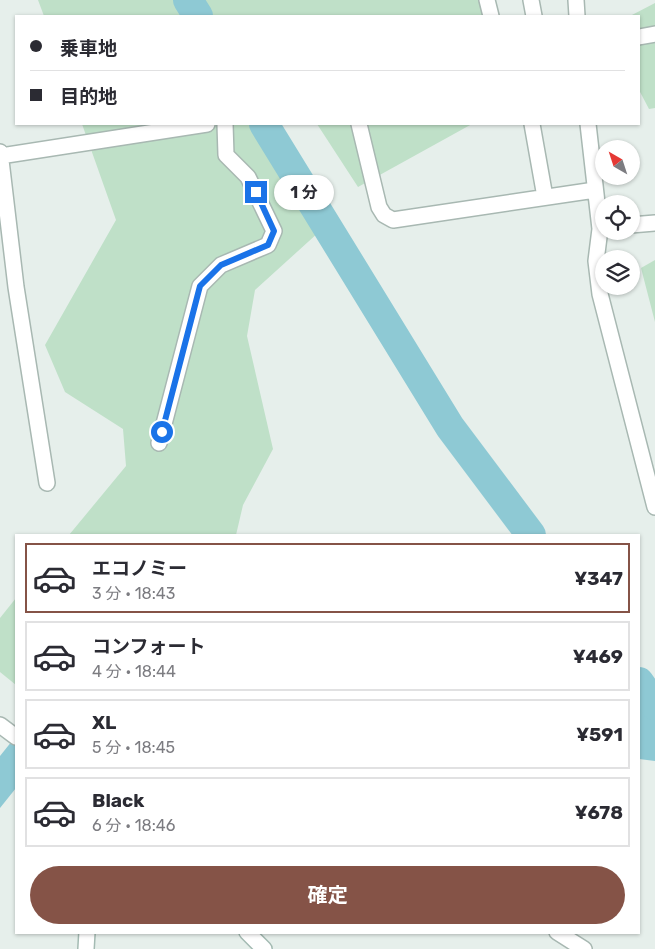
<!DOCTYPE html>
<html lang="ja">
<meta charset="utf-8">
<style>
:root{--surface:#fff;--page:#f2f2f3;--text:#2b2b33;--muted:#7c7c81;--line:#e1e1e2;--accent:#855347}
body{margin:0;font-family:Rubik,"Noto Sans JP",sans-serif;background:var(--page);color:var(--text);height:100vh;display:flex;flex-direction:column;font-size:19px;white-space:nowrap}
*{box-sizing:border-box;margin:0}
p{font-size:16px;color:var(--muted)}
.icon{flex:none;width:28px;height:28px;fill:none;stroke:currentColor;stroke-width:2;stroke-linecap:round;stroke-linejoin:round}
.map{position:relative;flex:1;overflow:hidden}
.details{position:absolute;left:15px;top:534px;width:625px;height:400px;display:flex;flex-direction:column;background:var(--surface);border-radius:0px;box-shadow:0 1px 4px #0004}
.details>*{flex:none}
.banner{position:absolute;left:15px;top:15px;width:625px;height:110px;border-radius:0px;box-shadow:0 1px 4px #0004;display:grid;align-content:center;height:110px;padding:0 15px;background:var(--surface)}
.needle{width:32px;rotate:321deg}
.buttons{position:absolute;left:595px;top:140px;display:grid;gap:10px}
.buttons a{display:grid;place-items:center;width:45px;height:45px;border-radius:50%;background:var(--surface);box-shadow:0 1px 4px #0004;font-size:25px}
.end{position:absolute;width:22px;height:22px;margin:-11px;border:6px solid #1a73e8;background:#fff;box-shadow:0 0 0 2px #fff}
.from{border-radius:50%}
.bubble{position:absolute;height:35px;border-radius:18px;background:var(--surface);box-shadow:0 1px 4px #0004;font-size:16px;font-weight:700;line-height:35px;text-align:center}
.banner b{display:flex;align-items:center;gap:18px;height:48px;font-size:19px}
.banner b+b{border-top:1px solid var(--line)}
.banner i{width:12px;height:12px;background:var(--text)}
ul{padding:9px 0 0;list-style:none}
li{display:flex;align-items:center;gap:15px;height:70px;margin:0 10px 8px;padding:0 5px;border:2px solid var(--line);border-radius:0px}
li div{flex:1}
li b{display:block;font-size:19px}
li em{font-style:normal;font-weight:700}
li.selected{border-color:var(--accent)}
li>.icon{width:45px;height:45px;stroke-width:1.5}
.button{display:flex;gap:10px;margin-top:auto;padding:10px 15px}
.button a{flex:1;height:58px;border-radius:30px;background:var(--accent);color:#fff;font-size:20px;font-weight:700;line-height:58px;text-align:center}
.map>svg:first-child{display:block}
.green{fill:#bfe0c8}
.water{fill:#8ec9d4}
.lines{fill:none;stroke-linecap:round;stroke-linejoin:round}
.river{stroke:#8ec9d4;stroke-width:30}
.street-casing{stroke:#a8b8b2;stroke-width:18}
.secondary-casing{stroke:#a4bbb3;stroke-width:18}
.street{stroke:#fff;stroke-width:15}
.secondary{stroke:#fff;stroke-width:15}
.route{stroke:#1a73e8;stroke-width:6}
</style>
<div class="map">
<svg width="655" height="949" viewBox="0 0 655 949">
<rect width="100%" height="100%" fill="#e6efeb"/>
<path class="green" d="M 38,0 L 486,0 L 490,16 L 44,16 Z
M 655,3 L 655,108 L 649,109 L 639,90 L 639,16 L 630,16 Z
M 82,124 L 259,124 L 319,232 L 255,290 L 247,336 L 273,449 L 243,505 L 236,535 L 69,535 L 126,466 L 123,429 L 65,392 L 45,345 L 116,220 Z
M 317,124 L 472,124 L 358,187 Z
M 655,260 L 655,322 L 641,268 Z
M 16,598 L 16,685 L 0,672 L 0,618 Z"/>
<path class="water" d="M 655,685 L 655,761 L 639,759 L 639,697 Z
M 16,736 L 16,788 L 0,808 L 0,756 Z"/>
<g class="lines">
<path class="river" d="M 188,0 L 198,16
M 264,124 L 450,427 L 531,535
M 639,682 L 655,705"/>
<defs>
<path id="street" d="M 487,0 L 491,16
M 531,0 L 534,16
M 576,0 L 577,16
M 639,37 L 655,34
M 359,124 L 379,207 L 384,215 L 393,220 L 595,190
M 532,124 L 545,197
M 588,124 L 600,229 L 596,261 L 600,294 L 655,507
M 0,152 L 16,287 L 47,483
M 0,156 L 207,124
M 631,225 L 655,223
M 159,443 L 200,286 L 221,265 L 268,245 L 274,231 L 248,177 L 226,155 L 225,124
M 0,725 L 16,737
M 557,932 L 584,949"/>
<path id="secondary" d="M 247,932 L 264,949
M 86,949 L 87,932"/>
</defs>
<use href="#street" class="street-casing"/>
<use href="#secondary" class="secondary-casing"/>
<use href="#street" class="street"/>
<use href="#secondary" class="secondary"/>
</g>
<g class="lines">
<path class="route" d="M 162,432 L 200,286 L 221,265 L 268,245 L 274,231 L 256,192"/>
</g>
</svg>
<div class="buttons">
<a><svg class="needle" viewBox="-14 -14 28 28"><path d="M0-13l5 13h-10z" fill="#e53935"/><path d="M0 13l5-13h-10z" fill="#7c7c81"/></svg></a>
<a><svg class="icon" aria-label="locate" viewBox="0 0 24 24"><circle cx="12" cy="12" r="6"/><path d="M12 2v4M12 18v4M2 12h4M18 12h4"/></svg></a>
<a><svg class="icon" aria-label="layers" viewBox="0 0 24 24"><path d="M12 4l9 5-9 5-9-5zM3 14l9 5 9-5"/></svg></a>
</div>
<i class="end from" style="left:162px;top:432px"></i>
<i class="end" style="left:256px;top:192px"></i>
<div class="bubble" style="left:274px;top:175px;width:60px">1 分</div>
<div class="banner">
<b><i class="from"></i>乗車地</b>
<b><i></i>目的地</b>
</div>
<section class="details">
<ul>
<li class="selected"><svg class="icon" aria-label="car" viewBox="0 0 24 24"><path d="M5 17H2v-5l4-1 3-4h7l3 4 3 1v5h-3M9 17h6M6 11h13"/><circle cx="7" cy="17" r="2"/><circle cx="17" cy="17" r="2"/></svg><div><b>エコノミー</b><p>3 分 · 18:43</p></div><em>¥347</em></li>
<li><svg class="icon" aria-label="car" viewBox="0 0 24 24"><path d="M5 17H2v-5l4-1 3-4h7l3 4 3 1v5h-3M9 17h6M6 11h13"/><circle cx="7" cy="17" r="2"/><circle cx="17" cy="17" r="2"/></svg><div><b>コンフォート</b><p>4 分 · 18:44</p></div><em>¥469</em></li>
<li><svg class="icon" aria-label="car" viewBox="0 0 24 24"><path d="M5 17H2v-5l4-1 3-4h7l3 4 3 1v5h-3M9 17h6M6 11h13"/><circle cx="7" cy="17" r="2"/><circle cx="17" cy="17" r="2"/></svg><div><b>XL</b><p>5 分 · 18:45</p></div><em>¥591</em></li>
<li><svg class="icon" aria-label="car" viewBox="0 0 24 24"><path d="M5 17H2v-5l4-1 3-4h7l3 4 3 1v5h-3M9 17h6M6 11h13"/><circle cx="7" cy="17" r="2"/><circle cx="17" cy="17" r="2"/></svg><div><b>Black</b><p>6 分 · 18:46</p></div><em>¥678</em></li>
</ul>
<div class="button"><a>確定</a></div>
</section>
</div>
